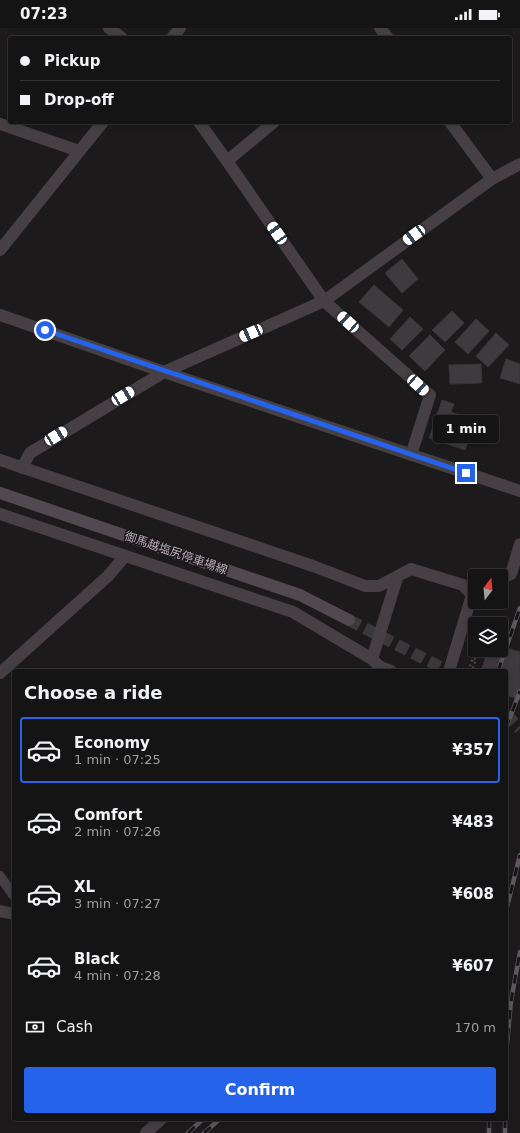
<!DOCTYPE html>
<meta charset="utf-8">
<style>
:root{--surface:#151414;--page:#222122;--text:#f1f3f6;--muted:#9d9ea0;--line:#343334;--accent:#2563eb}
body{margin:0;font-family:"DejaVu Sans","Noto Sans JP",sans-serif;background:var(--page);color:var(--text);height:100vh;display:flex;flex-direction:column;font-size:15px;white-space:nowrap}
*{box-sizing:border-box;margin:0}
p{font-size:13px;color:var(--muted)}
.icon{flex:none;width:22px;height:22px;fill:none;stroke:currentColor;stroke-width:2;stroke-linecap:round;stroke-linejoin:round}
.map{position:relative;flex:1;overflow:hidden}
.panel{position:absolute;left:12px;top:641px;width:496px;height:452px;display:flex;flex-direction:column;background:var(--surface);border-radius:4px;box-shadow:0 2px 10px #0003,0 0 0 1px var(--line)}
.panel>*{flex:none}
.guide{position:absolute;left:8px;top:8px;width:504px;height:88px;border-radius:4px;box-shadow:0 2px 10px #0003,0 0 0 1px var(--line);display:grid;align-content:center;height:88px;padding:0 12px;background:var(--surface)}
.needle{width:26px;rotate:16deg}
.controls{position:absolute;left:468px;top:541px;display:grid;gap:8px}
.controls a{display:grid;place-items:center;width:40px;height:40px;border-radius:4px;background:var(--surface);box-shadow:0 2px 10px #0003,0 0 0 1px var(--line);font-size:20px}
.end{position:absolute;width:18px;height:18px;margin:-9px;border:5px solid #2563eb;background:#fff;box-shadow:0 0 0 2px #fff}
.from{border-radius:50%}
.bubble{position:absolute;height:28px;border-radius:4px;background:var(--surface);box-shadow:0 2px 10px #0003,0 0 0 1px var(--line);font-size:13px;font-weight:800;line-height:28px;text-align:center}
.car{position:absolute;width:12px;height:24px;margin:-12px -6px;border-radius:5px;box-shadow:0 0 3px 1px #0007;background:linear-gradient(#fff 24%,#345 0 40%,#fff 0 76%,#345 0 86%,#fff 0)}
.guide b{display:flex;align-items:center;gap:14px;height:38px;font-size:15px}
.guide b+b{border-top:1px solid var(--line)}
.guide i{width:10px;height:10px;background:var(--text)}
ul{padding:0;list-style:none}
li{display:flex;align-items:center;gap:12px;height:66px;margin:0 8px 6px;padding:0 4px;border:2px solid transparent;border-radius:4px}
li div{flex:1}
li b{display:block;font-size:15px}
li em{font-style:normal;font-weight:800}
li.on{border-color:var(--accent)}
li>.icon{width:36px;height:36px;stroke-width:1.5}
h2{padding:0 12px;font-size:18px;line-height:48px}
.pay{display:flex;align-items:center;gap:10px;height:44px;padding:0 12px;font-size:15px}
.pay p{margin-inline-start:auto}
.button{display:flex;gap:8px;margin-top:auto;padding:8px 12px}
.button a{flex:1;height:46px;border-radius:4px;background:var(--accent);color:#fff;font-size:16px;font-weight:800;line-height:46px;text-align:center}
.status{display:flex;justify-content:space-between;align-items:center;height:28px;padding:0 20px;background:var(--surface);direction:ltr}
.status svg{height:11px;fill:currentColor}
.map>svg:first-child{display:block}
.building{fill:#3e3a3d;stroke:#383437}
.lines{fill:none;stroke-linecap:round;stroke-linejoin:round}
.secondary-tunnel{stroke:#3c373b;stroke-width:12;stroke-dasharray:12 6;stroke-linecap:butt}
.path{stroke:#4d454c;stroke-width:2.5;stroke-dasharray:2 3;stroke-linecap:butt}
.service{stroke:#464045;stroke-width:10}
.minor{stroke:#464045;stroke-width:12}
.tertiary{stroke:#464045;stroke-width:12}
.secondary{stroke:#514950;stroke-width:12}
.rail-casing{stroke:#60585f;stroke-width:4.5}
.rail{stroke:#171517;stroke-width:3;stroke-dasharray:9;stroke-linecap:butt}
.route{stroke:#2563eb;stroke-width:5}
.labels{text-anchor:middle;stroke-width:3;stroke-linejoin:round;paint-order:stroke}
.street-label{font-size:12px;fill:#bbadba;stroke:#171517}
</style>
<div class="status"><b>07:23</b><svg viewBox="0 0 49 12"><path d="M0 12V9h3v3zM5 12V6h3v6zM10 12V3h3v9zM15 12V0h3v12zM26 1h20v11H26zM47 4h2v5h-2z"/></svg></div>
<div class="map">
<svg width="520" height="1105" viewBox="0 0 520 1105">
<rect width="100%" height="100%" fill="#1c1a1b"/>
<path class="building" d="M 402,231 L 418,251 L 402,265 L 385,245 Z
M 374,257 L 403,282 L 389,299 L 359,274 Z
M 452,283 L 464,295 L 445,314 L 432,302 Z
M 410,289 L 423,301 L 402,322 L 390,311 Z
M 476,291 L 489,303 L 468,326 L 455,314 Z
M 496,305 L 509,317 L 488,339 L 476,328 Z
M 430,307 L 445,322 L 425,343 L 409,328 Z
M 506,331 L 520,336 L 520,356 L 500,350 Z
M 481,336 L 482,355 L 450,356 L 449,337 Z
M 442,372 L 454,376 L 451,384 L 475,392 L 465,422 L 429,410 Z
M 501,618 L 520,624 L 520,672 L 506,667 L 506,643 L 481,643 L 488,622 L 501,622 Z"/>
<g class="lines">
<path class="secondary-tunnel" d="M 349,592 L 448,643
M 506,686 L 520,701"/>
<path class="path" d="M 468,643 L 473,630 L 476,631 L 472,643"/>
<path class="service" d="M 0,848 L 14,868"/>
<path class="minor" d="M 109,0 L 122,10
M 380,0 L 388,10
M 172,10 L 180,0
M 199,94 L 227,133 L 324,273 L 430,367 L 411,427
M 450,94 L 492,151
M 0,96 L 79,123
M 227,133 L 274,94
M 0,222 L 103,94
M 0,287 L 164,344 L 520,463
M 0,432 L 313,538 L 365,558 L 379,558 L 411,541 L 463,557 L 472,567
M 22,440 L 30,425 L 164,344 L 324,273 L 492,151 L 520,136
M 0,486 L 293,584 L 372,631 L 380,639 L 391,643
M 501,551 L 511,546 L 520,516
M 372,631 L 397,550
M 449,643 L 472,567 L 475,566
M 0,645 L 108,548 L 125,528
M 146,1105 L 161,1091"/>
<path class="tertiary" d="M 0,883 L 14,886"/>
<path class="secondary" d="M 0,465 L 300,567 L 349,592"/>
<defs>
<path id="rail" d="M 498,643 L 520,580
M 506,700 L 520,663
M 506,883 L 520,827
M 506,1027 L 511,973 L 520,924
M 489,1091 L 489,1105
M 505,1091 L 505,1105
M 188,1105 L 203,1091
M 204,1105 L 220,1091"/>
</defs>
<use href="#rail" class="rail-casing"/>
<use href="#rail" class="rail"/>
</g>
<g class="lines">
<path class="route" d="M 45,302 L 466,445"/>
</g>
<g class="labels">
<g class="street-label">
<text transform="translate(176 525) rotate(19)" y="4">御馬越塩尻停車場線</text>
</g>
</g>
</svg>
<div class="controls">
<a><svg class="needle" viewBox="-14 -14 28 28"><path d="M0-13l5 13h-10z" fill="#e53935"/><path d="M0 13l5-13h-10z" fill="#9d9ea0"/></svg></a>
<a><svg class="icon" aria-label="layers" viewBox="0 0 24 24"><path d="M12 4l9 5-9 5-9-5zM3 14l9 5 9-5"/></svg></a>
</div>
<i class="end from" style="left:45px;top:302px"></i>
<i class="end" style="left:466px;top:445px"></i>
<div class="bubble" style="left:433px;top:387px;width:66px">1 min</div>
<i class="car" style="left:277px;top:205px;rotate:325deg"></i>
<i class="car" style="left:414px;top:207px;rotate:234deg"></i>
<i class="car" style="left:348px;top:294px;rotate:312deg"></i>
<i class="car" style="left:251px;top:305px;rotate:246deg"></i>
<i class="car" style="left:418px;top:357px;rotate:132deg"></i>
<i class="car" style="left:123px;top:368px;rotate:59deg"></i>
<i class="car" style="left:56px;top:408px;rotate:59deg"></i>
<div class="guide">
<b><i class="from"></i>Pickup</b>
<b><i></i>Drop-off</b>
</div>
<section class="panel">
<h2>Choose a ride</h2>
<ul>
<li class="on"><svg class="icon" aria-label="car" viewBox="0 0 24 24"><path d="M5 17H2v-5l4-1 3-4h7l3 4 3 1v5h-3M9 17h6M6 11h13"/><circle cx="7" cy="17" r="2"/><circle cx="17" cy="17" r="2"/></svg><div><b>Economy</b><p>1 min · 07:25</p></div><em>¥357</em></li>
<li><svg class="icon" aria-label="car" viewBox="0 0 24 24"><path d="M5 17H2v-5l4-1 3-4h7l3 4 3 1v5h-3M9 17h6M6 11h13"/><circle cx="7" cy="17" r="2"/><circle cx="17" cy="17" r="2"/></svg><div><b>Comfort</b><p>2 min · 07:26</p></div><em>¥483</em></li>
<li><svg class="icon" aria-label="car" viewBox="0 0 24 24"><path d="M5 17H2v-5l4-1 3-4h7l3 4 3 1v5h-3M9 17h6M6 11h13"/><circle cx="7" cy="17" r="2"/><circle cx="17" cy="17" r="2"/></svg><div><b>XL</b><p>3 min · 07:27</p></div><em>¥608</em></li>
<li><svg class="icon" aria-label="car" viewBox="0 0 24 24"><path d="M5 17H2v-5l4-1 3-4h7l3 4 3 1v5h-3M9 17h6M6 11h13"/><circle cx="7" cy="17" r="2"/><circle cx="17" cy="17" r="2"/></svg><div><b>Black</b><p>4 min · 07:28</p></div><em>¥607</em></li>
</ul>
<div class="pay"><svg class="icon" aria-label="cash" viewBox="0 0 24 24"><path d="M3 7h18v10H3z"/><circle cx="12" cy="12" r="2"/></svg>Cash<p>170 m</p></div>
<div class="button"><a>Confirm</a></div>
</section>
</div>
